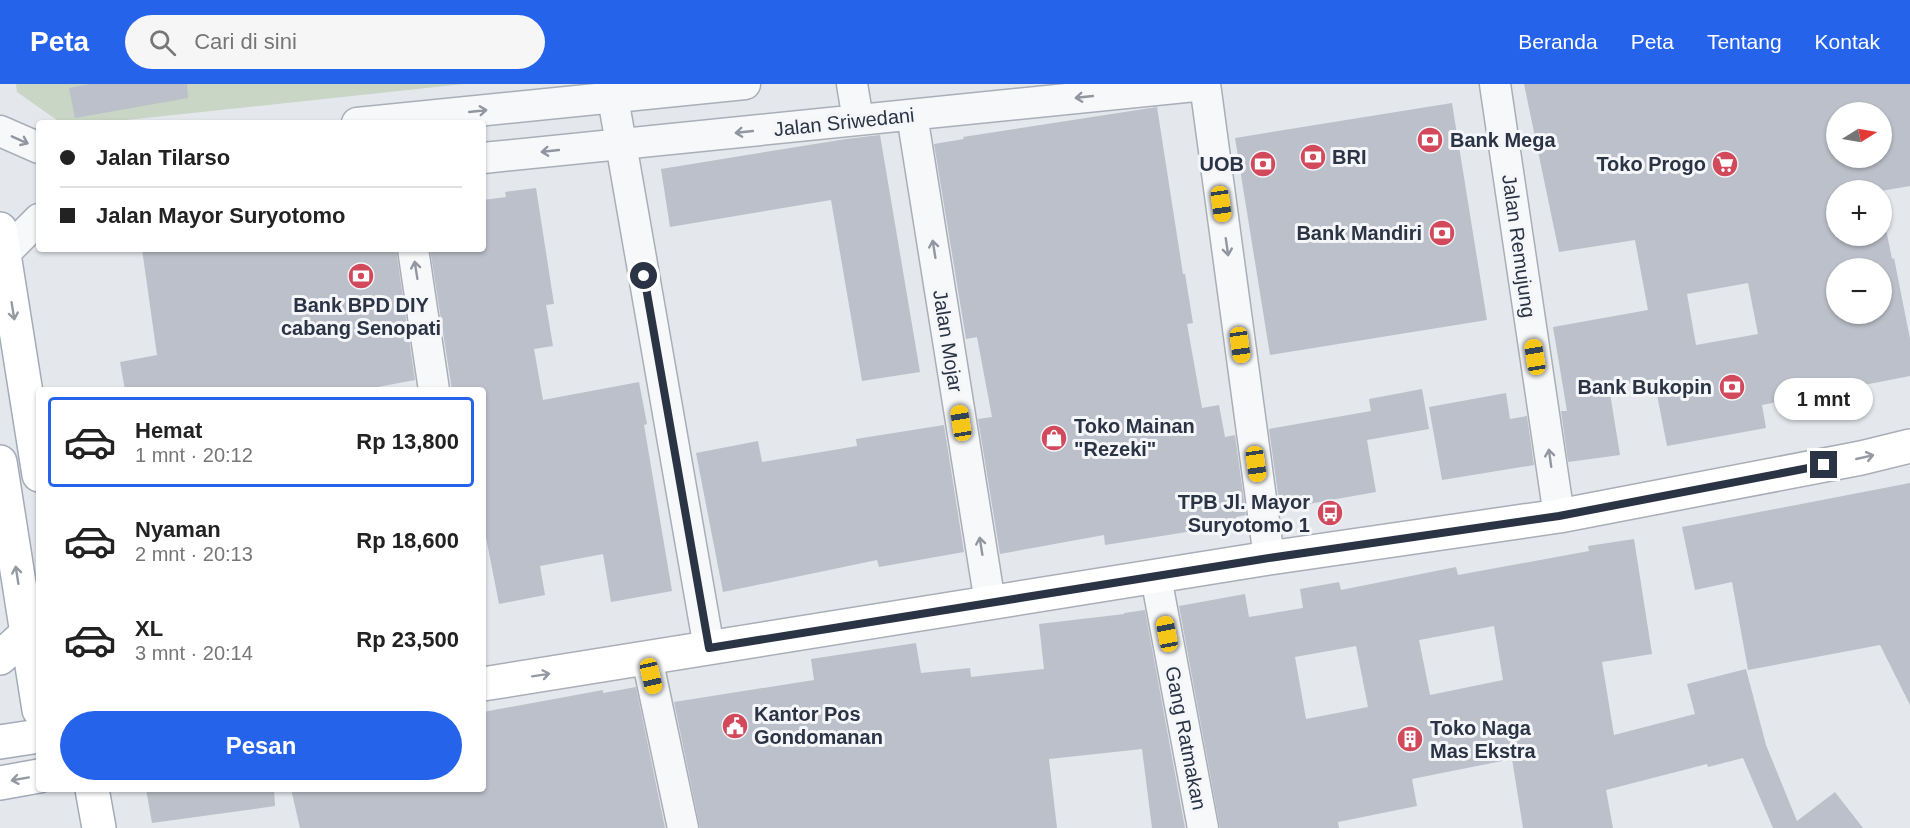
<!DOCTYPE html>
<html lang="id">
<meta charset="utf-8">
<style>
:root{--surface:#fff;--page:#f6f6f6;--text:#222;--muted:#767676;--line:#e0e0e0;--accent:#2563eb}
body{margin:0;font-family:Helvetica,sans-serif;background:var(--page);color:var(--text);height:100vh;display:flex;flex-direction:column;font-size:22px;white-space:nowrap}
*{box-sizing:border-box;margin:0}
p{font-size:20px;color:var(--muted)}
.icon{flex:none;width:33px;height:33px;fill:none;stroke:currentColor;stroke-width:2;stroke-linecap:round;stroke-linejoin:round}
.map{position:relative;flex:1;overflow:hidden}
.sheet{position:absolute;left:36px;top:303px;width:450px;height:405px;display:flex;flex-direction:column;background:var(--surface);border-radius:6px;box-shadow:0 2px 4px #0004}
.sheet>*{flex:none}
.hud{position:absolute;left:36px;top:36px;width:450px;height:132px;border-radius:6px;box-shadow:0 2px 4px #0004;display:grid;align-content:center;height:132px;padding:0 24px;background:var(--surface)}
.needle{width:39px;rotate:79deg}
.fabs{position:absolute;left:1826px;top:18px;display:grid;gap:12px}
.fabs a{display:grid;place-items:center;width:66px;height:66px;border-radius:50%;background:var(--surface);box-shadow:0 2px 4px #0004;font-size:30px}
.end{position:absolute;width:27px;height:27px;margin:-14px;border:8px solid #2b3445;background:#fff;box-shadow:0 0 0 3px #fff}
.from{border-radius:50%}
.bubble{position:absolute;height:42px;border-radius:21px;background:var(--surface);box-shadow:0 2px 4px #0004;font-size:20px;font-weight:700;line-height:42px;text-align:center}
.car{position:absolute;width:18px;height:36px;margin:-18px -9px;border-radius:8px;box-shadow:0 0 4px 2px #0007;background:linear-gradient(#f5c518 24%,#345 0 40%,#f5c518 0 76%,#345 0 86%,#f5c518 0)}
.hud b{display:flex;align-items:center;gap:21px;height:57px;font-size:22px}
.hud b+b{border-top:2px solid var(--line)}
.hud i{width:15px;height:15px;background:var(--text)}
ul{padding:10px 0 0;list-style:none}
li{display:flex;align-items:center;gap:18px;height:90px;margin:0 12px 9px;padding:0 12px;border:3px solid transparent;border-radius:6px}
li div{flex:1}
li b{display:block;font-size:22px}
li em{font-style:normal;font-weight:700}
li.selected{border-color:var(--accent)}
li>.icon{width:54px;height:54px;stroke-width:1.5}
.button{display:flex;gap:12px;margin-top:auto;padding:12px 24px}
.button a{flex:1;height:69px;border-radius:36px;background:var(--accent);color:#fff;font-size:24px;font-weight:700;line-height:69px;text-align:center}
header{display:flex;align-items:center;gap:36px;box-sizing:border-box;height:84px;padding:0 30px;background:var(--accent);color:#fff}
header strong{font-size:28px}
nav{display:flex;gap:33px;margin-inline-start:auto;font-size:21px}
.search{width:420px;height:54px;background:var(--page);display:flex;align-items:center;gap:15px;box-sizing:border-box;padding:0 21px;border-radius:33px;color:var(--muted);font-size:22px}
.map>svg:first-child{display:block}
.green{fill:#c9d6c5}
.building{fill:#bbc0ca;fill-rule:evenodd}
.lines{fill:none;stroke-linecap:round;stroke-linejoin:round}
.street-casing{stroke:#a9aeb7;stroke-width:33}
.secondary-casing{stroke:#a9aeb7;stroke-width:36}
.primary-casing{stroke:#a3abb8;stroke-width:36}
.street{stroke:#f7f8fa;stroke-width:30}
.secondary{stroke:#fff;stroke-width:33}
.primary{stroke:#fff;stroke-width:33}
.oneway{stroke:#9196a0}
.oneway2{stroke:#959aa2}
.route{stroke:#2b3445;stroke-width:8}
.labels{text-anchor:middle;stroke-width:6;stroke-linejoin:round;paint-order:stroke}
.street-label{font-size:20px;fill:#2b3445;stroke:#f4f6f9}
.poi-label{font-size:20px;font-weight:bold;fill:#2b3445;stroke:#f4f6f9;text-anchor:start}
</style>
<header>
<strong>Peta</strong>
<div class="search"><svg class="icon" aria-label="search" viewBox="0 0 24 24"><circle cx="10" cy="10" r="6"/><path d="M15 15l6 6"/></svg>Cari di sini</div>
<nav><a>Beranda</a><a>Peta</a><a>Tentang</a><a>Kontak</a></nav>
</header>
<div class="map">
<svg width="1910" height="744" viewBox="0 0 1910 744">
<rect width="100%" height="100%" fill="#e4e7ec"/>
<path class="green" d="M 16,0 L 464,0 L 98,39 L 61,39 L 17,8 Z"/>
<path class="building" d="M 90,0 L 187,0 L 188,14 L 75,34 L 69,4 Z
M 1524,0 L 1910,0 L 1910,102 L 1881,107 L 1836,106 L 1836,152 L 1881,152 L 1881,120 L 1892,175 L 1894,174 L 1910,255 L 1910,292 L 1762,321 L 1766,344 L 1667,362 L 1654,295 L 1609,303 L 1620,371 L 1568,378 L 1561,327 L 1567,327 L 1553,243 L 1648,226 L 1635,156 L 1559,168 ZM 1836,28 L 1881,28 L 1881,74 L 1836,74 ZM 1836,184 L 1881,184 L 1881,230 L 1836,230 ZM 1748,199 L 1758,250 L 1696,261 L 1687,210 Z
M 1452,19 L 1487,236 L 1270,271 L 1235,54 Z
M 1157,23 L 1183,190 L 1185,190 L 1193,239 L 1187,240 L 1202,324 L 1219,321 L 1225,353 L 1235,351 L 1246,431 L 1236,433 L 1237,440 L 1105,461 L 1104,451 L 1000,470 L 978,335 L 992,333 L 977,253 L 966,255 L 934,60 L 964,55 L 963,53 Z
M 880,51 L 920,288 L 862,297 L 831,116 L 670,143 L 661,85 L 846,55 Z
M 536,104 L 554,220 L 546,221 L 553,262 L 534,265 L 543,316 L 639,298 L 647,340 L 644,341 L 672,507 L 611,518 L 603,470 L 540,482 L 545,511 L 499,520 L 483,438 L 483,306 L 452,306 L 430,165 L 483,165 L 483,116 L 506,113 L 505,108 Z
M 142,165 L 396,165 L 415,296 L 362,306 L 125,306 L 120,278 L 157,271 Z
M 1422,305 L 1429,345 L 1367,356 L 1376,408 L 1280,425 L 1269,345 L 1371,327 L 1369,315 Z
M 1506,309 L 1510,335 L 1527,332 L 1534,381 L 1442,396 L 1429,323 Z
M 944,341 L 964,468 L 879,483 L 877,476 L 723,508 L 696,369 L 758,357 L 762,378 L 857,362 L 856,355 Z
M 1910,399 L 1910,621 L 1880,561 L 1748,586 L 1732,498 L 1695,506 L 1682,443 Z
M 1634,455 L 1652,570 L 1602,578 L 1614,651 L 1695,630 L 1687,600 L 1746,585 L 1766,661 L 1797,737 L 1835,708 L 1863,744 L 1773,744 L 1743,674 L 1708,683 L 1707,680 L 1606,706 L 1613,744 L 1523,744 L 1512,675 L 1412,695 L 1417,722 L 1338,738 L 1339,744 L 1220,744 L 1179,522 L 1245,510 L 1249,533 L 1303,524 L 1300,505 L 1339,498 L 1341,506 L 1456,483 L 1458,491 L 1589,467 L 1588,462 ZM 1494,542 L 1503,596 L 1430,611 L 1419,556 ZM 1356,562 L 1368,623 L 1306,635 L 1295,573 Z
M 1145,526 L 1185,744 L 1152,744 L 1142,665 L 1049,675 L 1057,744 L 700,744 L 674,618 L 814,596 L 811,575 L 916,559 L 921,589 L 970,584 L 971,593 L 1044,585 L 1039,540 L 1124,530 L 1124,529 Z
M 636,603 L 665,744 L 300,744 L 291,705 L 483,705 L 483,628 L 603,606 L 603,609 Z
M 146,705 L 274,705 L 275,722 L 152,739 Z"/>
<g class="lines">
<defs>
<path id="street" d="M 852,0 L 858,36
M 1205,0 L 1269,474
M 1495,0 L 1559,432
M 613,14 L 709,564
M 912,31 L 990,519
M 357,39 L 745,0
M 0,47 L 39,64
M 483,74 L 1205,1
M 413,165 L 434,306
M 4,170 L 39,135
M 1156,493 L 1203,744
M 647,574 L 683,744"/>
<path id="secondary" d="M 483,600 L 1269,474 L 1559,432 L 1861,374 L 1910,362"/>
<path id="primary" d="M 0,145 L 39,391
M 0,378 L 39,626
M 0,574 L 27,549
M 0,658 L 39,652
M 0,699 L 39,692
M 92,705 L 99,744"/>
</defs>
<use href="#street" class="street-casing"/>
<use href="#secondary" class="secondary-casing"/>
<use href="#primary" class="primary-casing"/>
<use href="#street" class="street"/>
<use href="#secondary" class="secondary"/>
<use href="#primary" class="primary"/>
</g>
<defs><path id="oneway-shaft" d="M-6 0H5M1.5-3L5.5 0L1.5 3" fill="none" stroke-width="1.6" stroke-linecap="round" stroke-linejoin="round" transform="scale(1.5)"/></defs>
<g class="oneway">
<use href="#oneway-shaft" transform="translate(1084 13) rotate(174)"/>
<use href="#oneway-shaft" transform="translate(478 27) rotate(-6)"/>
<use href="#oneway-shaft" transform="translate(744 48) rotate(174)"/>
<use href="#oneway-shaft" transform="translate(20 56) rotate(24)"/>
<use href="#oneway-shaft" transform="translate(550 67) rotate(174)"/>
<use href="#oneway-shaft" transform="translate(1227 163) rotate(82)"/>
<use href="#oneway-shaft" transform="translate(934 165) rotate(-99)"/>
<use href="#oneway-shaft" transform="translate(416 186) rotate(-99)"/>
<use href="#oneway-shaft" transform="translate(1550 374) rotate(-98)"/>
<use href="#oneway-shaft" transform="translate(981 462) rotate(-99)"/>
</g>
<g class="oneway2">
<use href="#oneway-shaft" transform="translate(13 227) rotate(81)"/>
<use href="#oneway-shaft" transform="translate(1865 373) rotate(-13)"/>
<use href="#oneway-shaft" transform="translate(17 491) rotate(-99)"/>
<use href="#oneway-shaft" transform="translate(541 591) rotate(-9)"/>
<use href="#oneway-shaft" transform="translate(20 695) rotate(170)"/>
</g>
<g class="lines">
<path class="route" d="M 644,192 L 709,564 L 1269,474 L 1559,432 L 1824,381"/>
</g>
<defs>
<symbol id="bank-disc" viewBox="-11 -11 22 22"><circle r="9.5" fill="#d1495b" stroke="#f4f6f9"/><path d="M-6-4H6V4H-6ZM0-2.3a2.3 2.3 0 1 0 0 4.6a2.3 2.3 0 1 0 0-4.6Z" fill="#fff"/></symbol>
<symbol id="supermarket-disc" viewBox="-11 -11 22 22"><circle r="9.5" fill="#d1495b" stroke="#f4f6f9"/><path d="M-6-5.5h2.5l.6 2H6L4.5 2H-2.5L-4.4-4H-6ZM-1.5 3.2a1.3 1.3 0 1 0 .1 0ZM3 3.2a1.3 1.3 0 1 0 .1 0Z" fill="#fff"/></symbol>
<symbol id="shop-disc" viewBox="-11 -11 22 22"><circle r="9.5" fill="#d1495b" stroke="#f4f6f9"/><path d="M-5-2.5h2.3a2.7 3.5 0 0 1 5.4 0H5L5.5 6h-11ZM-1.5-2.5h3a1.5 2.3 0 0 0-3 0Z" fill="#fff"/></symbol>
<symbol id="bus-disc" viewBox="-11 -11 22 22"><circle r="9.5" fill="#d1495b" stroke="#f4f6f9"/><path d="M-5-6H5V4H4V6H2V4H-2V6H-4V4H-5ZM-3.5-4V0h7V-4ZM-3.5 1.2v1.5H-2V1.2ZM2 1.2v1.5H3.5V1.2Z" fill="#fff"/></symbol>
<symbol id="civic-disc" viewBox="-11 -11 22 22"><circle r="9.5" fill="#d1495b" stroke="#f4f6f9"/><path d="M-.6-6.5H3V-4.5H.6V-3L4-1V1h2V6H-6V1h2V-1L-.6-3ZM-1.2 2.5V6h2.4V2.5Z" fill="#fff"/></symbol>
<symbol id="building-disc" viewBox="-11 -11 22 22"><circle r="9.5" fill="#d1495b" stroke="#f4f6f9"/><path d="M-4-6H4V6H1V3H-1V6H-4ZM-2.5-4.3h1.7v1.8h-1.7ZM.8-4.3h1.7v1.8H.8ZM-2.5-1h1.7V.8h-1.7ZM.8-1h1.7V.8H.8Z" fill="#fff"/></symbol>
</defs>
<g fill-rule="evenodd">
<use href="#bank-disc" x="1415" y="41" width="30" height="30"/>
<use href="#bank-disc" x="1298" y="58" width="30" height="30"/>
<use href="#bank-disc" x="1248" y="65" width="30" height="30"/>
<use href="#supermarket-disc" x="1710" y="65" width="30" height="30"/>
<use href="#bank-disc" x="1427" y="134" width="30" height="30"/>
<use href="#bank-disc" x="346" y="177" width="30" height="30"/>
<use href="#bank-disc" x="1717" y="288" width="30" height="30"/>
<use href="#shop-disc" x="1039" y="339" width="30" height="30"/>
<use href="#bus-disc" x="1315" y="414" width="30" height="30"/>
<use href="#civic-disc" x="720" y="627" width="30" height="30"/>
<use href="#building-disc" x="1395" y="640" width="30" height="30"/>
</g>
<g class="labels">
<g class="street-label">
<text transform="translate(844 38) rotate(-6)" y="7">Jalan Sriwedani</text>
<text transform="translate(1519 162) rotate(82)" y="7">Jalan Remujung</text>
<text transform="translate(948 257) rotate(81)" y="7">Jalan Mojar</text>
<text transform="translate(1186 654) rotate(79)" y="7">Gang Ratmakan</text>
</g>
<g class="poi-label">
<text x="1450" y="63">Bank Mega</text>
<text x="1332" y="80">BRI</text>
<text x="1244" y="87" text-anchor="end">UOB</text>
<text x="1706" y="87" text-anchor="end">Toko Progo</text>
<text x="1422" y="156" text-anchor="end">Bank Mandiri</text>
<text x="361" y="228" text-anchor="middle">Bank BPD DIY<tspan x="361" dy="23">cabang Senopati</tspan></text>
<text x="1712" y="310" text-anchor="end">Bank Bukopin</text>
<text x="1074" y="349">Toko Mainan<tspan x="1074" dy="23">"Rezeki"</tspan></text>
<text x="1310" y="425" text-anchor="end">TPB Jl. Mayor<tspan x="1310" dy="23">Suryotomo 1</tspan></text>
<text x="754" y="637">Kantor Pos<tspan x="754" dy="23">Gondomanan</tspan></text>
<text x="1430" y="651">Toko Naga<tspan x="1430" dy="23">Mas Ekstra</tspan></text>
</g>
</g>
</svg>
<div class="fabs">
<a><svg class="needle" viewBox="-14 -14 28 28"><path d="M0-13l5 13h-10z" fill="#e53935"/><path d="M0 13l5-13h-10z" fill="#767676"/></svg></a>
<a>+</a>
<a>−</a>
</div>
<i class="end from" style="left:644px;top:192px"></i>
<i class="end" style="left:1824px;top:381px"></i>
<div class="bubble" style="left:1774px;top:294px;width:99px">1 mnt</div>
<i class="car" style="left:1221px;top:120px;rotate:172deg"></i>
<i class="car" style="left:1240px;top:261px;rotate:172deg"></i>
<i class="car" style="left:1535px;top:273px;rotate:351deg"></i>
<i class="car" style="left:961px;top:339px;rotate:351deg"></i>
<i class="car" style="left:1256px;top:380px;rotate:172deg"></i>
<i class="car" style="left:1167px;top:550px;rotate:349deg"></i>
<i class="car" style="left:651px;top:592px;rotate:167deg"></i>
<div class="hud">
<b><i class="from"></i>Jalan Tilarso</b>
<b><i></i>Jalan Mayor Suryotomo</b>
</div>
<section class="sheet">
<ul>
<li class="selected"><svg class="icon" aria-label="car" viewBox="0 0 24 24"><path d="M5 17H2v-5l4-1 3-4h7l3 4 3 1v5h-3M9 17h6M6 11h13"/><circle cx="7" cy="17" r="2"/><circle cx="17" cy="17" r="2"/></svg><div><b>Hemat</b><p>1 mnt · 20:12</p></div><em>Rp 13,800</em></li>
<li><svg class="icon" aria-label="car" viewBox="0 0 24 24"><path d="M5 17H2v-5l4-1 3-4h7l3 4 3 1v5h-3M9 17h6M6 11h13"/><circle cx="7" cy="17" r="2"/><circle cx="17" cy="17" r="2"/></svg><div><b>Nyaman</b><p>2 mnt · 20:13</p></div><em>Rp 18,600</em></li>
<li><svg class="icon" aria-label="car" viewBox="0 0 24 24"><path d="M5 17H2v-5l4-1 3-4h7l3 4 3 1v5h-3M9 17h6M6 11h13"/><circle cx="7" cy="17" r="2"/><circle cx="17" cy="17" r="2"/></svg><div><b>XL</b><p>3 mnt · 20:14</p></div><em>Rp 23,500</em></li>
</ul>
<div class="button"><a>Pesan</a></div>
</section>
</div>
